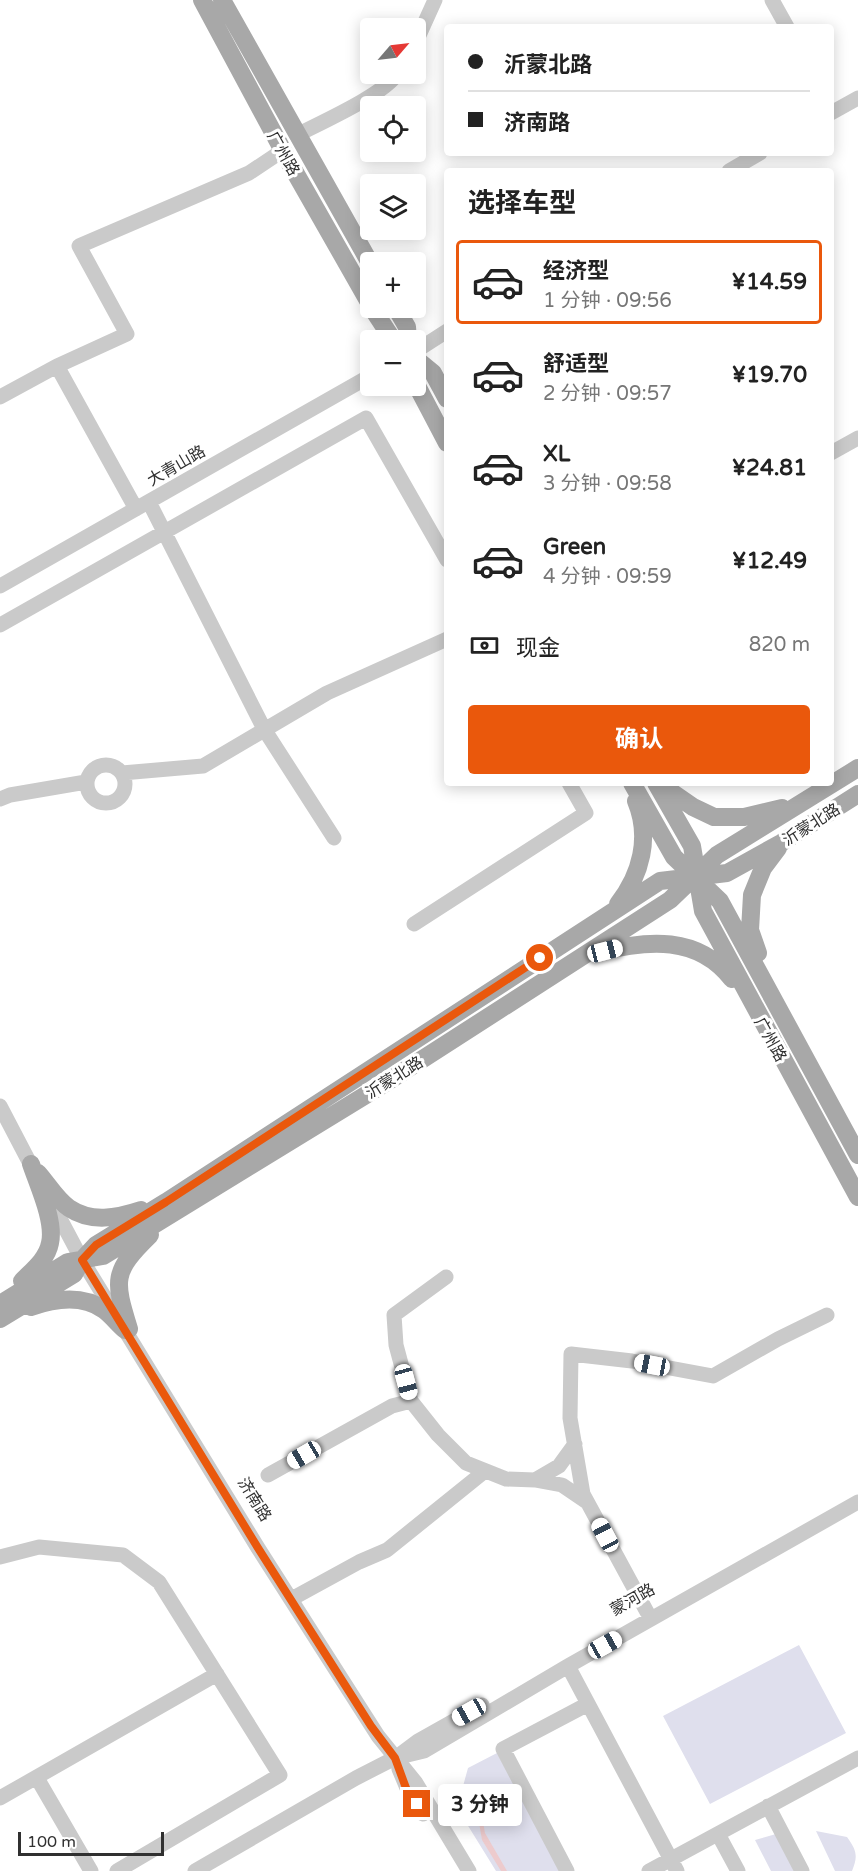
<!DOCTYPE html>
<html lang="zh">
<meta charset="utf-8">
<style>
:root{--surface:#fff;--page:#f6f6f6;--text:#222;--muted:#767676;--line:#e0e0e0;--accent:#ea580c}
body{margin:0;font-family:"Varela Round","Noto Sans SC",sans-serif;background:var(--page);color:var(--text);height:100vh;display:flex;flex-direction:column;font-size:22px;white-space:nowrap}
*{box-sizing:border-box;margin:0}
p{font-size:20px;color:var(--muted)}
.icon{flex:none;width:33px;height:33px;fill:none;stroke:currentColor;stroke-width:2;stroke-linecap:round;stroke-linejoin:round}
.map{position:relative;flex:1;overflow:hidden}
.panel{position:absolute;left:444px;top:168px;width:390px;height:618px;display:flex;flex-direction:column;background:var(--surface);border-radius:6px;box-shadow:0 3px 15px #0003}
.panel>*{flex:none}
.banner{position:absolute;left:444px;top:24px;width:390px;height:132px;border-radius:6px;box-shadow:0 3px 15px #0003;display:grid;align-content:center;height:132px;padding:0 24px;background:var(--surface)}
.needle{width:39px;rotate:62deg}
.fabs{position:absolute;left:360px;top:18px;display:grid;gap:12px}
.fabs a{display:grid;place-items:center;width:66px;height:66px;border-radius:6px;background:var(--surface);box-shadow:0 3px 15px #0003;font-size:30px}
.scale{position:absolute;left:18px;bottom:15px;width:146px;box-sizing:border-box;padding-left:6px;border:3px solid #303030;border-top:0;font-size:16px;line-height:21px;white-space:nowrap;color:#303030;-webkit-text-stroke:4px #fff;paint-order:stroke}
.end{position:absolute;width:27px;height:27px;margin:-14px;border:8px solid #ea580c;background:#fff;box-shadow:0 0 0 3px #fff}
.from{border-radius:50%}
.bubble{position:absolute;height:42px;border-radius:6px;background:var(--surface);box-shadow:0 3px 15px #0003;font-size:20px;font-weight:700;line-height:42px;text-align:center}
.car{position:absolute;width:18px;height:36px;margin:-18px -9px;border-radius:8px;box-shadow:0 0 4px 2px #0007;background:linear-gradient(#fff 24%,#345 0 40%,#fff 0 76%,#345 0 86%,#fff 0)}
.banner b{display:flex;align-items:center;gap:21px;height:57px;font-size:22px}
.banner b+b{border-top:2px solid var(--line)}
.banner i{width:15px;height:15px;background:var(--text)}
ul{padding:0;list-style:none}
li{display:flex;align-items:center;gap:18px;height:84px;margin:0 12px 9px;padding:0 12px;border:3px solid transparent;border-radius:6px}
li div{flex:1}
li b{display:block;font-size:22px}
li em{font-style:normal;font-weight:700}
li.on{border-color:var(--accent)}
li>.icon{width:54px;height:54px;stroke-width:1.5}
h2{padding:0 24px;font-size:27px;line-height:72px}
.pay{display:flex;align-items:center;gap:15px;height:66px;padding:0 24px;font-size:22px}
.pay p{margin-inline-start:auto}
.primary-button{display:flex;gap:12px;margin-top:auto;padding:12px 24px}
.primary-button a{flex:1;height:69px;border-radius:6px;background:var(--accent);color:#fff;font-size:24px;font-weight:700;line-height:69px;text-align:center}
.map>svg:first-child{display:block}
.green{fill:#dfdfed}
.water{fill:#edcbcd}
.lines{fill:none;stroke-linecap:round;stroke-linejoin:round}
.minor{stroke:#cacaca;stroke-width:15}
.major{stroke:#a8a8a8;stroke-width:18}
.route{stroke:#ea580c;stroke-width:8}
.labels{text-anchor:middle;stroke-width:6;stroke-linejoin:round;paint-order:stroke}
.street-label{font-size:16px;fill:#303030;stroke:#fff}
</style>
<div class="map">
<svg width="858" height="1871" viewBox="0 0 858 1871">
<rect width="100%" height="100%" fill="#fff"/>
<path class="green" d="M 799,1645 L 846,1733 L 710,1804 L 663,1716 Z
M 497,1753 L 562,1871 L 496,1871 L 457,1808 L 468,1768 Z
M 816,1831 L 847,1837 C 857,1851 858,1856 852,1871 L 835,1871 Z
M 776,1834 L 796,1871 L 771,1871 L 755,1840 Z"/>
<path class="water" d="M 478,1804 L 480,1805 L 485,1833 L 507,1871 L 501,1871 L 482,1840 L 476,1805 Z"/>
<g class="lines">
<path class="minor" d="M 772,0 L 787,27
M 416,42 L 435,0
M 831,113 L 858,98
M 297,135 C 322,122 383,95 397,74
M 729,171 L 760,153
M 416,351 L 447,331
M 57,366 L 136,509
M 0,397 L 57,366 L 127,334 L 79,246 L 249,173 L 282,151
M 831,453 L 858,438
M 149,502 L 264,729 L 334,838
M 0,586 L 370,376
M 0,625 L 366,418 L 447,560
M87 784a19 19 0 1 1 38 0a19 19 0 1 1-38 0Z
M 122,773 L 203,766 L 327,693 L 447,639
M 0,799 L 10,795 L 86,782
M 414,924 L 586,813 L 569,783
M 0,1106 L 35,1173
M 48,1196 L 82,1260 L 258,1548 L 378,1736 L 416,1783 L 469,1871
M 446,1277 L 394,1315 L 396,1345 L 411,1401 L 438,1435 L 466,1463 L 506,1479 L 535,1480 L 562,1485 L 587,1502
M 268,1475 L 392,1406 L 411,1401
M 535,1480 L 559,1466 L 575,1444
M 0,1557 L 39,1547 L 123,1555 L 159,1582 L 280,1775 L 117,1871
M 295,1597 L 359,1562 L 387,1550 L 485,1471
M 647,1612 L 583,1494 L 570,1418 L 571,1354 L 632,1361 L 713,1376 L 778,1339 L 827,1315
M 568,1666 L 677,1871
M 402,1753 L 418,1741 L 482,1705
M 399,1769 L 407,1788 L 423,1814
M 37,1778 L 91,1871
M 0,1798 L 217,1674
M 768,1806 L 802,1871
M 718,1834 L 738,1871
M 195,1871 L 356,1778 L 395,1758 L 424,1751 L 568,1666 L 858,1502
M 567,1871 L 503,1749 L 588,1704
M 649,1871 L 858,1758"/>
<path class="major" d="M 202,0 L 288,160 L 370,304
M 222,0 L 370,263
M 372,308 L 393,340
M 396,308 L 407,327 L 408,340
M 416,359 L 433,373 L 447,399
M 416,384 L 447,443
M 632,783 L 674,857 L 720,901 L 858,1155
M 656,783 L 692,846 L 703,911 L 858,1197
M 663,783 L 667,789 L 693,807 L 714,817 L 744,817 L 782,808
M 618,904 C 641,875 651,837 636,801
M 599,952 C 647,940 698,935 732,979
M 758,953 L 750,930 L 752,895 L 763,868 L 778,848
M 38,1173 C 47,1183 57,1200 69,1208 C 91,1223 117,1218 141,1210
M 22,1281 C 33,1270 47,1259 50,1243 C 55,1221 38,1185 31,1164
M 0,1304 L 68,1262 L 103,1256 L 387,1082 L 670,900 L 717,855 L 858,768
M 31,1307 C 54,1299 82,1294 104,1310 C 111,1315 118,1324 125,1330
M 0,1319 L 74,1274 L 82,1260 L 96,1245 L 166,1202 L 660,881 L 727,873 L 781,843 L 858,794
M 129,1329 C 114,1280 112,1272 150,1235"/>
</g>
<g class="lines">
<path class="route" d="M 417,1804 L 406,1788 L 395,1758 L 371,1726 L 258,1548 L 82,1260 L 96,1245 L 166,1202 L 540,958"/>
</g>
<g class="labels">
<g class="street-label">
<text transform="translate(284 153) rotate(61)" y="6">广州路</text>
<text transform="translate(176 465) rotate(-30)" y="6">大青山路</text>
<text transform="translate(811 824) rotate(-32)" y="6">沂蒙北路</text>
<text transform="translate(771 1039) rotate(61)" y="6">广州路</text>
<text transform="translate(394 1077) rotate(-32)" y="6">沂蒙北路</text>
<text transform="translate(255 1499) rotate(58)" y="6">济南路</text>
<text transform="translate(632 1599) rotate(-29)" y="6">蒙河路</text>
</g>
</g>
</svg>
<div class="fabs">
<a><svg class="needle" viewBox="-14 -14 28 28"><path d="M0-13l5 13h-10z" fill="#e53935"/><path d="M0 13l5-13h-10z" fill="#767676"/></svg></a>
<a><svg class="icon" aria-label="locate" viewBox="0 0 24 24"><circle cx="12" cy="12" r="6"/><path d="M12 2v4M12 18v4M2 12h4M18 12h4"/></svg></a>
<a><svg class="icon" aria-label="layers" viewBox="0 0 24 24"><path d="M12 4l9 5-9 5-9-5zM3 14l9 5 9-5"/></svg></a>
<a>+</a>
<a>−</a>
</div>
<div class="scale">100 m</div>
<i class="end from" style="left:540px;top:958px"></i>
<i class="end" style="left:417px;top:1804px"></i>
<div class="bubble" style="left:438px;top:1784px;width:84px">3 分钟</div>
<i class="car" style="left:605px;top:951px;rotate:76deg"></i>
<i class="car" style="left:652px;top:1365px;rotate:281deg"></i>
<i class="car" style="left:406px;top:1382px;rotate:165deg"></i>
<i class="car" style="left:304px;top:1455px;rotate:240deg"></i>
<i class="car" style="left:605px;top:1535px;rotate:332deg"></i>
<i class="car" style="left:605px;top:1645px;rotate:61deg"></i>
<i class="car" style="left:469px;top:1712px;rotate:241deg"></i>
<div class="banner">
<b><i class="from"></i>沂蒙北路</b>
<b><i></i>济南路</b>
</div>
<section class="panel">
<h2>选择车型</h2>
<ul>
<li class="on"><svg class="icon" aria-label="car" viewBox="0 0 24 24"><path d="M5 17H2v-5l4-1 3-4h7l3 4 3 1v5h-3M9 17h6M6 11h13"/><circle cx="7" cy="17" r="2"/><circle cx="17" cy="17" r="2"/></svg><div><b>经济型</b><p>1 分钟 · 09:56</p></div><em>¥14.59</em></li>
<li><svg class="icon" aria-label="car" viewBox="0 0 24 24"><path d="M5 17H2v-5l4-1 3-4h7l3 4 3 1v5h-3M9 17h6M6 11h13"/><circle cx="7" cy="17" r="2"/><circle cx="17" cy="17" r="2"/></svg><div><b>舒适型</b><p>2 分钟 · 09:57</p></div><em>¥19.70</em></li>
<li><svg class="icon" aria-label="car" viewBox="0 0 24 24"><path d="M5 17H2v-5l4-1 3-4h7l3 4 3 1v5h-3M9 17h6M6 11h13"/><circle cx="7" cy="17" r="2"/><circle cx="17" cy="17" r="2"/></svg><div><b>XL</b><p>3 分钟 · 09:58</p></div><em>¥24.81</em></li>
<li><svg class="icon" aria-label="car" viewBox="0 0 24 24"><path d="M5 17H2v-5l4-1 3-4h7l3 4 3 1v5h-3M9 17h6M6 11h13"/><circle cx="7" cy="17" r="2"/><circle cx="17" cy="17" r="2"/></svg><div><b>Green</b><p>4 分钟 · 09:59</p></div><em>¥12.49</em></li>
</ul>
<div class="pay"><svg class="icon" aria-label="cash" viewBox="0 0 24 24"><path d="M3 7h18v10H3z"/><circle cx="12" cy="12" r="2"/></svg>现金<p>820 m</p></div>
<div class="primary-button"><a>确认</a></div>
</section>
</div>
